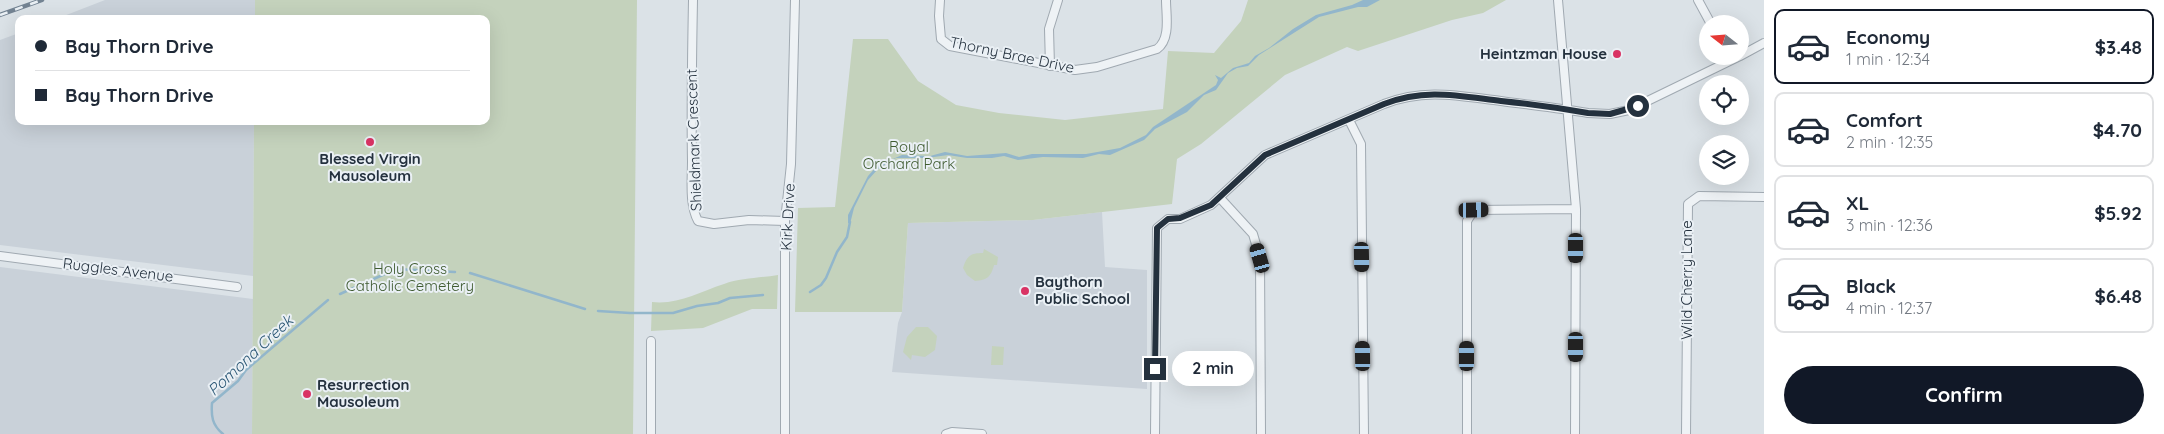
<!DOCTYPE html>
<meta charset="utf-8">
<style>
:root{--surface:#fff;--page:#f6f6f7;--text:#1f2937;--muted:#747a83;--line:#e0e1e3;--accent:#111827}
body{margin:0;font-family:Quicksand,sans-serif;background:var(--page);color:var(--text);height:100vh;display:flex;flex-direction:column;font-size:19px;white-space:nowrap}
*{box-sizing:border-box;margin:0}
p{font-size:16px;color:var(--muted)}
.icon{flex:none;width:28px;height:28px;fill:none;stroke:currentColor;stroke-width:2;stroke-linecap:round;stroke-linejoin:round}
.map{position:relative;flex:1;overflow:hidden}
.panel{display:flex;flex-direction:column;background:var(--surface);width:400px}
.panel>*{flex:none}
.banner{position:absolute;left:15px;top:15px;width:475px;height:110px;border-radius:10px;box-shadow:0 5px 20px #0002;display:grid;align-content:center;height:110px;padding:0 20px;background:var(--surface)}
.needle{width:32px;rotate:287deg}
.buttons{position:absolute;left:1699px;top:15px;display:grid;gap:10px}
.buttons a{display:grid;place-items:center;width:50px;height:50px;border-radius:50%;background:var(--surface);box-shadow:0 5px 20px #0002;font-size:25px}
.end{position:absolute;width:22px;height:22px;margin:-11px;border:6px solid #24313e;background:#fff;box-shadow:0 0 0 2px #fff}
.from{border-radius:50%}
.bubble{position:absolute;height:35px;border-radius:18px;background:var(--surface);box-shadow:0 5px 20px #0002;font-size:16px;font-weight:800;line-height:35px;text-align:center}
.car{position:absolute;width:15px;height:30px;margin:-15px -8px;border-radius:6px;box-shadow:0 0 4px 1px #0007;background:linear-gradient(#222 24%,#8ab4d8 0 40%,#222 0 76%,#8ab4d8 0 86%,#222 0)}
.banner b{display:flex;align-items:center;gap:18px;height:48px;font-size:19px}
.banner b+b{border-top:1px solid var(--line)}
.banner i{width:12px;height:12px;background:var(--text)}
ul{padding:9px 0 0;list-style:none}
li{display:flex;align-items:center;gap:15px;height:75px;margin:0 10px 8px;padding:0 10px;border:2px solid var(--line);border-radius:10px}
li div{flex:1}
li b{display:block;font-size:19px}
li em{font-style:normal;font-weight:800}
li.selected{border-color:var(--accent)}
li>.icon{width:45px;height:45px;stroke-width:1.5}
.action{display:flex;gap:10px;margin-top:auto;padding:10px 20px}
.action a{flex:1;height:58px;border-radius:30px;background:var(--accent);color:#fff;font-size:20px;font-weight:800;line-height:58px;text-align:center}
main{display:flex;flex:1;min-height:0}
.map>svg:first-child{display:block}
.built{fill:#c9d1d9}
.green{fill:#c4d2bc}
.water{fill:#92b6cb}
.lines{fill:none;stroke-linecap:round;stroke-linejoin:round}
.stream{stroke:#92b6cb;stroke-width:2.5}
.minor-casing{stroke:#a0a9b1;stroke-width:10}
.minor{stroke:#eef2f5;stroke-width:8}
.rail-casing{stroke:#738392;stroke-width:4.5}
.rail{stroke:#eaf0f5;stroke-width:2.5;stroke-dasharray:8;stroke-linecap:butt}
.route{stroke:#24313e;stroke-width:6}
.poi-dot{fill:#d93364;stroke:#eaf0f5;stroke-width:2}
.labels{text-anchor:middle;stroke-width:4;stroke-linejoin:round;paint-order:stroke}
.poi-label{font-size:15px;font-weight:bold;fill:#24313e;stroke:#eaf0f5;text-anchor:start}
.street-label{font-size:15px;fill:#24313e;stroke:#eaf0f5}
.park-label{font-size:15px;fill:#3f5b30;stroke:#eaf0f5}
.water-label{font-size:16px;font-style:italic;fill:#2b5775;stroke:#eaf0f5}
</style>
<main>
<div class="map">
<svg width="1764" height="434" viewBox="0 0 1764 434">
<rect width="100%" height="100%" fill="#dbe2e7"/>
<path class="built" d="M 105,0 L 255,0 L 255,19 L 56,19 Z
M 19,33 L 19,121 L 254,121 L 253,276 L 0,245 L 0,40 Z
M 1102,212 L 1105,267 L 1147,270 L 1147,389 L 892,372 L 898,323 L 902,312 L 908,223 L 1033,220 Z
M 0,267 L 253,299 L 252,434 L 0,434 Z"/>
<path class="green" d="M 255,0 L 637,0 L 633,434 L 252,434 L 254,121 L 486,121 L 486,19 L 255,19 Z
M 1248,0 L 1506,0 L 1483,13 L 1452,20 L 1358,51 L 1347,47 L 1285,75 L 1201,144 L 1177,159 L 1172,204 L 1033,220 L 908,223 L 902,312 L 795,312 L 798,208 L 835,207 L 853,39 L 888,39 L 918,81 L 956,105 L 999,113 L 1065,120 L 1163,109 L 1168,51 L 1214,53 L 1241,21 Z
M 984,249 L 998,257 L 997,265 L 994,265 C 991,277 987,280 975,281 L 967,275 L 963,268 C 967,256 970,253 983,253 Z
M 778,275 L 777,309 L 752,309 L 703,328 L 651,331 L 652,302 C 678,305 699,292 724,284 C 741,278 760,278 778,275 Z
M 916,327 L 928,327 L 937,336 L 935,350 L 925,357 L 912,355 L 911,360 L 903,352 L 907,337 Z
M 992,346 L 1004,347 L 1003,365 L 991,365 Z"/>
<path class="water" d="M 1363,0 L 1380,0 L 1367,7 L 1358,7 L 1319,17 L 1259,55 L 1248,66 L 1237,68 L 1228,73 L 1216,90 L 1204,95 L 1187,112 L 1155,129 L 1144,140 L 1110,155 L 1099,154 L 1083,158 L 1043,157 L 1018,160 L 1004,156 L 992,158 L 967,158 L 948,155 L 927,158 L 896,158 L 878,169 L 868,180 L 854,208 L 850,224 L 848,223 L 848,215 L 868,176 L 877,166 L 902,155 L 930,156 L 945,152 L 967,156 L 1006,153 L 1019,157 L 1032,154 L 1086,154 L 1120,148 L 1146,135 L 1153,127 L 1216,85 L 1218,80 L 1215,75 L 1221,78 L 1233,68 L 1249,63 L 1255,56 L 1269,48 L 1293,29 L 1316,15 L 1352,5 Z"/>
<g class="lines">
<path class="stream" d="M 470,273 L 585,309
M 810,292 L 821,285 L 826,278 L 837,252 L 847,237 L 850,222
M 340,294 L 396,269 L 455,272
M 598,311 L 630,313 L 673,313 L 697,306 L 718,303 L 730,298 L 763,295
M 223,434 C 212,425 211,416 212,403 L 238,381 L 246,370 L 328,300"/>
<defs>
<path id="minor" d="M 693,0 C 692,54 691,107 692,161 C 692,180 689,204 698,221 L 714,224 L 749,220 L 785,221
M 940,0 L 939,16 L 941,39 L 950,46 L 1075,70 L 1097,67 L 1157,49 C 1171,39 1166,15 1166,0
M 1558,0 L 1576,209 L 1575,434
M 1698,0 L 1711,24
M 1740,56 L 1764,43
M 1050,66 L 1049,29 L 1058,0
M 1349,120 L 1361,144 L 1364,434
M 1220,198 L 1253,234 L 1260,258 L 1261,434
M 0,256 L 237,287
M 651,434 L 651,341
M 785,434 L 785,221 L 791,164 L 795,0
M 946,434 L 952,432 L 982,434
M 1155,434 L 1157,228 L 1168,219 L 1180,219 L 1211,205 L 1265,155 L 1384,104 C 1425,88 1459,96 1501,101 C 1530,105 1559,108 1588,113 L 1610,114 L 1629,110 L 1740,56
M 1467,434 L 1467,221 L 1474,210 L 1576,209
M 1686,434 L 1688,204 L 1699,196 L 1764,197"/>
</defs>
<use href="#minor" class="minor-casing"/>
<use href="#minor" class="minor"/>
<defs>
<path id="rail" d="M 0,15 L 42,0"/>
</defs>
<use href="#rail" class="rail-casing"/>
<use href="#rail" class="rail"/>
</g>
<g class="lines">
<path class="route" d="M 1155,369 L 1157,228 L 1168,219 L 1180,218 L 1211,205 L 1265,155 L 1384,104 C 1425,88 1459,96 1501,101 C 1530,104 1559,108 1588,113 L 1610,114 L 1638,106"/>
</g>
<g class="poi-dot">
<circle cx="1617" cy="54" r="5"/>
<circle cx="370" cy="142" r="5"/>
<circle cx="1025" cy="291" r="5"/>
<circle cx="307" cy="394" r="5"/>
</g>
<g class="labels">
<g class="poi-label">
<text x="1607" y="59" text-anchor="end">Heintzman House</text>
<text x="370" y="164" text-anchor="middle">Blessed Virgin<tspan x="370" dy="17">Mausoleum</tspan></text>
<text x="1035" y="287">Baythorn<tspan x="1035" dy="17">Public School</tspan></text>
<text x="317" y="390">Resurrection<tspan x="317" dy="17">Mausoleum</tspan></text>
</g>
<g class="street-label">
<text transform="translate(1012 55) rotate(12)" y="5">Thorny Brae Drive</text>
<text transform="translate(694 140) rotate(-92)" y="5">Shieldmark Crescent</text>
<text transform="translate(788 217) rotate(-87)" y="5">Kirk Drive</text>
<text transform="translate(118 270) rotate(7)" y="5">Ruggles Avenue</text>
<text transform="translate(1687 280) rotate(-90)" y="5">Wild Cherry Lane</text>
</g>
<g class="park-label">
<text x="909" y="152">Royal<tspan x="909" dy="17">Orchard Park</tspan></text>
<text x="410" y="274">Holy Cross<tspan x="410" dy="17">Catholic Cemetery</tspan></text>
</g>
<g class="water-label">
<text transform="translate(250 355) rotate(-43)" y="6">Pomona Creek</text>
</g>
</g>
</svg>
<div class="buttons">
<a><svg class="needle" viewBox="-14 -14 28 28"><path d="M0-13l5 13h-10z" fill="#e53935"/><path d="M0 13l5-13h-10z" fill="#747a83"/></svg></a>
<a><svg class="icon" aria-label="locate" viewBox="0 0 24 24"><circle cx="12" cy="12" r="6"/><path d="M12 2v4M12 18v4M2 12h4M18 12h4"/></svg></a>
<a><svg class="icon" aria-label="layers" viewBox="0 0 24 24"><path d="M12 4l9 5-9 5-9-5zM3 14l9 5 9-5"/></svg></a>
</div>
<i class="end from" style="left:1638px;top:106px"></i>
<i class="end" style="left:1155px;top:369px"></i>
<div class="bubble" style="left:1172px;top:351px;width:82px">2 min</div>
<i class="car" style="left:1474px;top:210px;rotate:89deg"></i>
<i class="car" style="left:1576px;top:248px;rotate:180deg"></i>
<i class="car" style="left:1362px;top:257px;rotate:179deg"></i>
<i class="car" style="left:1260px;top:258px;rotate:344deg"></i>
<i class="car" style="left:1576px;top:347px;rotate:180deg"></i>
<i class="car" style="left:1363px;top:356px;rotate:359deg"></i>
<i class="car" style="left:1467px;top:356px;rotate:0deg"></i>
<div class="banner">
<b><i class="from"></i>Bay Thorn Drive</b>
<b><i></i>Bay Thorn Drive</b>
</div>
</div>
<section class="panel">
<ul>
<li class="selected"><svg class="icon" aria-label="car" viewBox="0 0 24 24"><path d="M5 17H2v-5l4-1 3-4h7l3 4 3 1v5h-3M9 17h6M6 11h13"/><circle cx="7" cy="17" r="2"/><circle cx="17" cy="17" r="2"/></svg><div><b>Economy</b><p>1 min · 12:34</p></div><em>$3.48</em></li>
<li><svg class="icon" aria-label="car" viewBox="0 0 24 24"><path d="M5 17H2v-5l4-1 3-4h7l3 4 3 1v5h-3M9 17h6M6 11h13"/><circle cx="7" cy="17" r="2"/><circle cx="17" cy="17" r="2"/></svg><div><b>Comfort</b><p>2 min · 12:35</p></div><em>$4.70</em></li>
<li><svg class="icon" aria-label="car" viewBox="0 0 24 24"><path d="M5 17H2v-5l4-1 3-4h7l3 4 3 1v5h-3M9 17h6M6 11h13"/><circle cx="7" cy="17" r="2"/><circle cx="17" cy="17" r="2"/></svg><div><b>XL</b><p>3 min · 12:36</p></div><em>$5.92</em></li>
<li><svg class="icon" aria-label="car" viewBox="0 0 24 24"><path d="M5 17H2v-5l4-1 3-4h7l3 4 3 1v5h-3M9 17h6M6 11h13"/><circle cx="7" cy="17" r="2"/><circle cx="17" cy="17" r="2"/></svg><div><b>Black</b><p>4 min · 12:37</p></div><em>$6.48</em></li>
</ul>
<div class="action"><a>Confirm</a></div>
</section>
</main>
